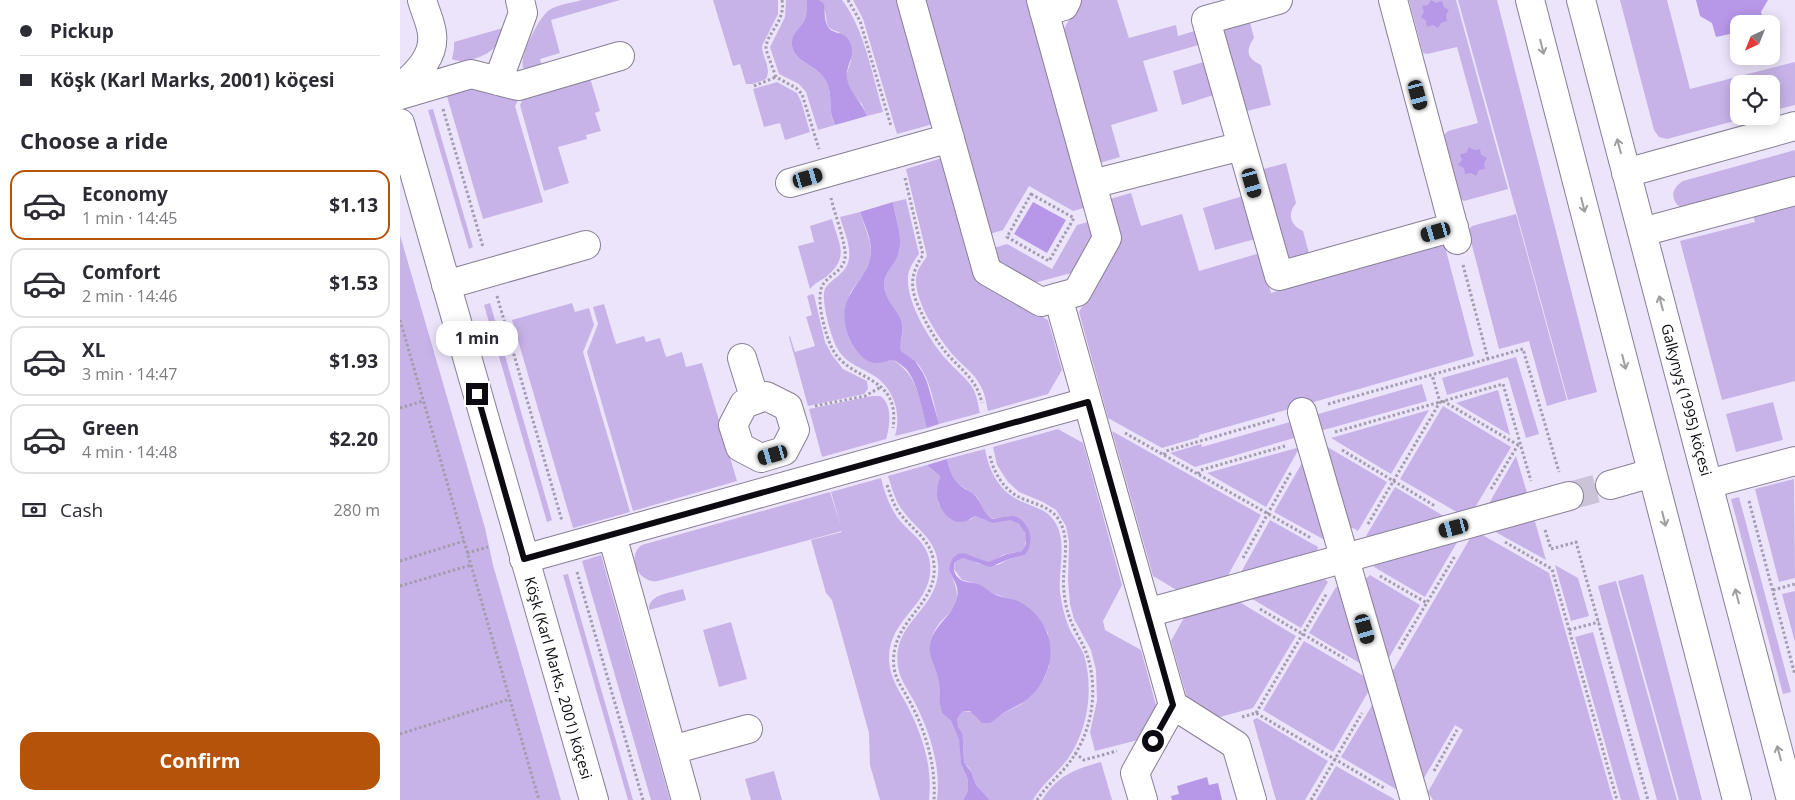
<!DOCTYPE html>
<meta charset="utf-8">
<style>
:root{--surface:#fff;--page:#f2f2f3;--text:#2b2b33;--muted:#7c7c81;--line:#e1e1e2;--accent:#b45309}
body{margin:0;font-family:"Open Sans",sans-serif;background:var(--page);color:var(--text);height:100vh;display:flex;flex-direction:column;font-size:19px;white-space:nowrap}
*{box-sizing:border-box;margin:0}
p{font-size:16px;color:var(--muted)}
.icon{flex:none;width:28px;height:28px;fill:none;stroke:currentColor;stroke-width:2;stroke-linecap:round;stroke-linejoin:round}
.map{position:relative;flex:1;overflow:hidden}
.drawer{display:flex;flex-direction:column;background:var(--surface);width:400px}
.drawer>*{flex:none}
.guide{display:grid;align-content:center;height:110px;padding:0 20px;background:var(--surface)}
.needle{width:32px;rotate:223deg}
.tools{position:absolute;left:1330px;top:15px;display:grid;gap:10px}
.tools a{display:grid;place-items:center;width:50px;height:50px;border-radius:10px;background:var(--surface);box-shadow:0 2px 12px #0003;font-size:25px}
.end{position:absolute;width:22px;height:22px;margin:-11px;border:6px solid #0d0a12;background:#fff;box-shadow:0 0 0 2px #fff}
.from{border-radius:50%}
.bubble{position:absolute;height:35px;border-radius:15px;background:var(--surface);box-shadow:0 2px 12px #0003;font-size:16px;font-weight:700;line-height:35px;text-align:center}
.car{position:absolute;width:15px;height:30px;margin:-15px -8px;border-radius:6px;box-shadow:0 0 4px 1px #0007;background:linear-gradient(#222 24%,#8ab4d8 0 40%,#222 0 76%,#8ab4d8 0 86%,#222 0)}
.guide b{display:flex;align-items:center;gap:18px;height:48px;font-size:19px}
.guide b+b{border-top:1px solid var(--line)}
.guide i{width:12px;height:12px;background:var(--text)}
ul{padding:0;list-style:none}
li{display:flex;align-items:center;gap:15px;height:70px;margin:0 10px 8px;padding:0 10px;border:2px solid var(--line);border-radius:15px}
li div{flex:1}
li b{display:block;font-size:19px}
li em{font-style:normal;font-weight:700}
li.selected{border-color:var(--accent)}
li>.icon{width:45px;height:45px;stroke-width:1.5}
h2{padding:0 20px;font-size:22px;line-height:60px}
.pay{display:flex;align-items:center;gap:12px;height:55px;padding:0 20px;font-size:19px}
.pay p{margin-inline-start:auto}
.action{display:flex;gap:10px;margin-top:auto;padding:10px 20px}
.action a{flex:1;height:58px;border-radius:15px;background:var(--accent);color:#fff;font-size:20px;font-weight:700;line-height:58px;text-align:center}
main{display:flex;flex:1;min-height:0}
.map>svg:first-child{display:block}
.green{fill:#c7b3e8}
.water{fill:#b798e8}
.lines{fill:none;stroke-linecap:round;stroke-linejoin:round}
.minor-tunnel{stroke:#cbc3d8;stroke-width:28;stroke-dasharray:28 14;stroke-linecap:butt}
.minor-casing{stroke:#877f94;stroke-width:30}
.path{stroke:#a39cae;stroke-width:3;stroke-dasharray:2.5 2.5;stroke-linecap:butt}
.minor{stroke:#fff;stroke-width:28}
.oneway{stroke:#9e9da0}
.route{stroke:#0d0a12;stroke-width:6}
.labels{text-anchor:middle;stroke-width:5;stroke-linejoin:round;paint-order:stroke}
.street-label{font-size:15px;fill:#0d0a12;stroke:#fff}
</style>
<main>
<section class="drawer">
<div class="guide">
<b><i class="from"></i>Pickup</b>
<b><i></i>Köşk (Karl Marks, 2001) köçesi</b>
</div>
<h2>Choose a ride</h2>
<ul>
<li class="selected"><svg class="icon" aria-label="car" viewBox="0 0 24 24"><path d="M5 17H2v-5l4-1 3-4h7l3 4 3 1v5h-3M9 17h6M6 11h13"/><circle cx="7" cy="17" r="2"/><circle cx="17" cy="17" r="2"/></svg><div><b>Economy</b><p>1 min · 14:45</p></div><em>$1.13</em></li>
<li><svg class="icon" aria-label="car" viewBox="0 0 24 24"><path d="M5 17H2v-5l4-1 3-4h7l3 4 3 1v5h-3M9 17h6M6 11h13"/><circle cx="7" cy="17" r="2"/><circle cx="17" cy="17" r="2"/></svg><div><b>Comfort</b><p>2 min · 14:46</p></div><em>$1.53</em></li>
<li><svg class="icon" aria-label="car" viewBox="0 0 24 24"><path d="M5 17H2v-5l4-1 3-4h7l3 4 3 1v5h-3M9 17h6M6 11h13"/><circle cx="7" cy="17" r="2"/><circle cx="17" cy="17" r="2"/></svg><div><b>XL</b><p>3 min · 14:47</p></div><em>$1.93</em></li>
<li><svg class="icon" aria-label="car" viewBox="0 0 24 24"><path d="M5 17H2v-5l4-1 3-4h7l3 4 3 1v5h-3M9 17h6M6 11h13"/><circle cx="7" cy="17" r="2"/><circle cx="17" cy="17" r="2"/></svg><div><b>Green</b><p>4 min · 14:48</p></div><em>$2.20</em></li>
</ul>
<div class="pay"><svg class="icon" aria-label="cash" viewBox="0 0 24 24"><path d="M3 7h18v10H3z"/><circle cx="12" cy="12" r="2"/></svg>Cash<p>280 m</p></div>
<div class="action"><a>Confirm</a></div>
</section>
<div class="map">
<svg width="1395" height="800" viewBox="0 0 1395 800">
<rect width="100%" height="100%" fill="#ece4fb"/>
<path class="green" d="M 182,0 L 220,0 L 151,20 L 160,53 L 140,59 L 142,67 L 129,70 L 123,68 C 119,56 140,14 151,9 C 160,4 172,3 182,0 Z
M 313,0 L 378,0 L 378,14 L 362,46 C 362,57 372,68 366,79 L 353,84 L 346,84 L 340,64 L 333,66 Z
M 386,0 L 407,0 C 407,6 407,13 405,19 C 401,29 390,34 392,46 C 395,63 417,64 426,81 C 431,90 430,100 431,111 C 431,116 434,121 435,125 L 418,130 L 406,92 L 399,84 L 379,74 L 370,47 L 385,17 Z
M 419,0 L 442,0 C 464,28 473,77 483,112 L 467,116 L 462,104 L 451,93 L 448,86 L 446,76 L 451,61 L 439,32 C 424,28 428,24 425,11 C 424,7 421,3 419,0 Z
M 453,0 L 498,0 L 533,124 L 497,134 L 463,19 Z
M 524,0 L 629,0 L 687,207 L 673,211 L 629,186 L 603,230 L 590,234 Z
M 679,0 L 717,0 L 729,38 L 776,25 L 778,36 L 798,30 L 802,44 L 743,61 L 758,111 L 711,125 L 720,157 L 696,164 L 661,35 Z
M 1009,0 L 1056,0 L 1108,189 L 1064,201 L 1059,198 L 1044,135 L 1048,131 L 1078,123 L 1057,47 L 1027,54 L 1023,53 Z
M 1058,0 L 1097,0 L 1197,392 L 1168,400 Z
M 1220,0 L 1267,0 L 1290,89 L 1395,62 L 1395,105 L 1371,111 L 1371,84 L 1339,84 L 1339,116 L 1353,116 L 1267,139 L 1259,137 L 1254,130 Z
M 848,15 L 854,38 C 845,51 847,58 861,65 L 871,105 L 843,112 L 818,23 Z
M 103,28 C 102,35 101,41 96,46 C 88,56 63,65 52,59 L 54,49 L 54,42 Z
M 807,61 L 817,94 L 782,105 L 773,71 Z
M 190,78 L 200,111 L 195,113 L 201,131 L 186,135 L 187,139 L 158,147 L 169,183 L 144,191 L 120,105 L 125,95 Z
M 377,82 L 397,93 L 401,101 L 410,132 L 385,140 L 380,123 L 364,127 L 353,89 Z
M 70,86 L 121,94 L 115,106 L 143,202 L 83,219 L 46,93 Z
M 33,109 L 73,247 L 69,249 L 28,110 Z
M 1395,150 L 1395,179 L 1283,209 C 1270,201 1270,189 1283,181 Z
M 542,158 L 576,280 L 648,320 L 662,370 L 648,394 L 588,411 C 586,402 585,393 580,385 C 574,373 563,366 554,356 C 539,340 510,295 517,273 C 519,267 524,261 527,256 L 506,169 Z
M 886,163 L 896,203 C 887,214 890,225 903,231 L 909,253 L 886,259 L 860,170 Z
M 731,193 L 741,226 L 782,214 L 799,271 L 860,253 L 871,293 L 1044,243 L 1074,356 L 799,435 L 799,437 L 762,448 L 708,418 L 679,312 L 718,241 L 706,200 Z
M 843,196 L 855,239 L 815,250 L 803,208 Z
M 506,199 L 519,254 C 515,259 511,265 509,271 C 502,296 529,340 546,359 C 554,369 565,376 572,387 C 577,395 578,404 580,413 L 539,424 C 534,405 531,379 517,363 C 512,358 506,356 501,351 C 499,341 505,331 501,321 C 496,308 483,297 484,282 C 485,271 496,262 499,251 C 503,236 495,217 493,202 Z
M 1395,201 L 1395,381 L 1322,400 L 1280,241 L 1355,222 L 1352,212 Z
M 460,212 L 470,242 L 471,250 L 470,260 L 464,274 L 450,293 L 447,304 L 458,352 L 471,362 L 493,360 C 519,376 519,401 527,428 L 495,436 C 502,412 493,386 471,374 C 456,365 444,362 436,346 C 431,336 419,295 426,287 C 434,277 447,273 449,258 C 451,245 443,229 440,217 Z
M 1116,214 L 1167,400 L 1147,406 L 1129,341 L 1099,349 L 1068,230 L 1072,226 Z
M 432,219 C 439,245 450,257 426,277 C 420,281 415,283 410,289 L 398,246 L 414,242 L 410,226 Z
M 691,221 L 695,236 L 675,272 L 634,283 L 598,263 L 594,248 L 607,244 L 652,269 L 677,225 Z
M 0,235 L 85,528 L 93,565 L 161,800 L 0,800 Z
M 412,294 L 414,295 L 425,342 L 432,355 L 443,369 L 467,381 L 468,389 L 464,394 L 408,406 L 389,337 L 390,336 L 395,352 L 415,346 L 406,317 L 412,315 L 407,296 Z
M 90,303 L 152,520 L 147,522 L 84,305 Z
M 172,303 L 175,312 L 189,308 L 194,325 L 183,352 L 230,512 L 173,528 L 112,320 Z
M 204,304 L 216,344 L 244,336 L 246,342 L 260,338 L 266,357 L 282,352 L 286,367 L 302,363 L 337,481 L 233,511 L 187,352 L 198,324 L 193,307 Z
M 1116,357 L 1139,434 L 1126,438 L 1108,377 L 1047,395 L 1042,378 Z
M 1022,384 L 1027,401 L 920,431 L 915,415 Z
M 1098,390 L 1110,435 L 1056,403 Z
M 472,396 L 480,396 C 493,404 490,426 486,439 L 422,457 L 409,409 Z
M 1373,402 L 1383,440 L 1336,452 L 1326,414 Z
M 1043,406 L 1111,447 L 1073,511 L 1060,514 L 1000,479 Z
M 1029,410 L 991,474 L 931,438 Z
M 897,420 L 901,436 L 795,467 L 770,453 L 801,444 L 802,447 Z
M 658,429 L 683,443 L 722,585 L 703,621 L 705,630 L 741,650 L 757,709 L 742,739 L 695,751 L 690,732 L 697,701 L 696,670 L 691,650 L 674,619 L 670,604 L 668,581 L 669,542 L 666,526 L 656,510 L 643,502 L 619,492 L 608,482 L 597,465 L 593,447 Z
M 712,431 L 861,515 L 826,579 L 780,592 L 753,576 Z
M 919,442 L 987,482 L 958,531 L 953,528 L 944,528 Z
M 900,447 L 866,507 L 807,473 Z
M 585,449 C 589,472 600,493 623,502 C 633,507 645,509 652,518 C 669,538 658,568 660,592 C 662,606 665,619 671,632 C 675,639 681,647 684,655 C 694,690 688,730 667,760 C 656,774 642,784 633,800 L 590,800 L 576,785 L 569,768 L 564,762 L 563,740 L 557,724 L 557,719 L 563,711 L 572,712 L 578,719 L 593,721 L 599,715 L 620,705 L 631,696 L 645,677 L 649,666 L 648,633 L 640,620 L 619,602 L 592,593 L 575,583 L 562,580 L 554,569 L 555,562 L 563,558 L 569,559 L 579,564 L 598,565 L 609,559 L 625,555 C 635,544 630,522 615,517 C 606,514 597,522 589,517 C 582,512 581,503 577,497 C 573,493 569,491 564,488 C 553,481 550,472 547,459 Z
M 907,454 L 929,533 L 923,539 L 874,512 Z
M 1116,456 L 1128,496 L 1087,507 Z
M 527,465 L 540,476 L 537,492 L 539,505 L 570,520 L 575,516 C 580,517 585,521 590,521 C 596,521 603,519 610,520 C 625,523 630,540 622,551 C 616,553 609,552 603,555 C 599,557 594,562 589,562 C 577,563 574,550 555,555 L 549,570 C 572,617 539,607 531,641 C 527,656 537,668 539,682 C 540,691 539,701 541,709 L 542,713 L 551,721 L 560,739 L 561,764 L 568,780 L 568,791 L 563,800 L 537,800 C 541,766 530,732 514,701 C 508,690 500,680 498,667 C 491,620 542,610 538,564 C 536,539 516,529 503,511 C 495,501 492,488 488,476 Z
M 481,478 C 484,491 489,505 497,517 C 507,531 525,540 529,558 C 539,603 488,615 489,660 C 490,678 499,690 507,705 C 522,734 533,767 529,800 L 480,800 L 470,765 L 469,733 L 432,600 L 426,593 L 411,540 L 442,532 L 442,531 L 258,581 C 238,584 226,555 242,545 L 430,492 L 441,527 L 431,492 Z
M 1394,479 L 1395,578 L 1379,582 L 1355,489 Z
M 995,487 L 1047,518 L 969,539 L 966,536 Z
M 1339,497 L 1391,692 L 1383,694 L 1331,499 Z
M 1134,518 L 1146,560 L 1092,530 Z
M 870,520 L 918,547 L 916,554 L 839,576 Z
M 1079,533 L 1149,573 L 1213,800 L 1033,800 L 1028,792 L 1063,730 L 1055,725 L 1020,785 L 988,679 L 1072,535 Z
M 1059,539 L 1025,597 L 974,567 L 975,562 Z
M 201,555 L 270,800 L 251,800 L 182,561 Z
M 1155,565 L 1178,578 L 1189,616 L 1171,621 Z
M 168,574 L 233,800 L 228,800 L 163,575 Z
M 1243,574 L 1302,800 L 1279,800 L 1218,581 Z
M 970,575 L 1020,605 L 984,666 L 960,584 Z
M 922,577 L 928,582 L 901,628 L 849,597 Z
M 1216,581 L 1277,800 L 1257,800 L 1198,586 Z
M 936,587 L 945,588 L 968,668 L 909,633 Z
M 283,589 L 286,600 L 249,610 C 248,594 271,593 283,589 Z
M 1395,591 L 1395,642 L 1382,594 Z
M 836,600 L 896,636 L 853,708 L 816,718 L 788,701 L 771,641 L 786,614 Z
M 331,622 L 347,679 L 319,687 L 303,630 Z
M 1193,632 L 1240,800 L 1221,800 L 1175,637 Z
M 904,641 L 974,682 L 933,752 L 863,710 Z
M 977,697 L 999,791 L 941,757 Z
M 857,718 L 928,761 L 905,800 L 876,800 L 853,720 Z
M 701,762 L 712,800 L 642,800 C 657,776 675,769 701,762 Z
M 936,766 L 994,799 L 994,800 L 916,800 Z
M 374,771 L 382,800 L 351,800 L 345,779 Z"/>
<path class="water" d="M 407,0 L 419,0 L 424,4 C 425,11 424,21 428,27 C 434,36 446,29 451,45 C 455,57 445,67 447,79 C 450,94 462,102 467,116 L 435,125 C 434,120 431,116 431,111 C 430,100 431,90 426,81 C 417,64 395,63 392,46 C 390,33 401,29 405,19 C 407,13 407,6 407,0 Z
M 1031,0 L 1036,3 L 1042,1 L 1044,7 L 1049,10 L 1046,15 L 1047,21 L 1041,23 L 1038,28 L 1033,25 L 1027,27 L 1026,21 L 1021,17 L 1024,12 L 1022,6 L 1028,5 Z
M 1296,0 L 1368,0 L 1361,12 L 1364,24 L 1339,24 L 1339,39 L 1330,34 L 1316,37 L 1312,23 L 1300,16 Z
M 1069,147 L 1074,150 L 1080,149 L 1081,155 L 1087,158 L 1084,163 L 1085,169 L 1079,170 L 1076,176 L 1071,173 L 1065,174 L 1064,168 L 1058,165 L 1062,160 L 1060,154 L 1066,153 Z
M 493,202 C 495,218 503,235 499,251 C 497,263 485,271 484,282 C 483,297 496,308 501,320 C 505,331 499,340 501,351 L 515,361 L 523,373 L 527,382 L 539,424 L 527,428 C 522,411 517,379 505,368 C 490,355 492,362 477,363 C 462,364 449,341 446,328 C 437,292 469,282 471,252 C 472,239 464,224 460,212 Z
M 633,202 L 666,220 L 647,253 L 614,234 Z
M 547,459 C 550,472 553,481 565,489 C 569,491 574,493 577,498 C 583,506 583,514 593,519 C 601,518 609,514 617,517 C 631,524 635,544 625,555 L 609,559 L 590,567 L 563,558 L 555,562 C 552,570 555,577 563,581 C 568,583 573,582 578,584 C 584,586 588,591 594,594 C 602,598 612,598 620,602 C 657,623 660,667 631,696 C 623,704 614,707 605,712 C 599,715 596,720 590,723 L 582,723 L 570,711 L 563,711 L 557,719 L 558,727 L 562,733 L 563,740 L 564,762 L 571,772 L 576,785 L 590,800 L 563,800 L 568,791 L 568,780 L 561,764 L 559,739 L 551,721 L 542,713 L 541,709 C 538,699 541,689 538,678 C 536,667 528,657 530,645 C 533,622 562,612 557,587 C 555,581 551,575 549,570 C 554,540 573,559 589,562 L 607,554 L 622,551 L 626,544 L 625,533 L 619,524 L 610,520 L 593,523 L 575,516 C 570,519 566,522 560,522 C 547,522 536,504 537,492 C 537,487 539,481 540,476 L 527,465 Z
M 807,777 L 809,785 L 818,783 L 822,800 L 772,800 L 771,796 L 779,794 L 777,786 Z"/>
<g class="lines">
<path class="minor-tunnel" d="M 1169,496 L 1210,485"/>
<defs>
<path id="minor" d="M 511,0 L 587,271 L 641,302 L 677,292 L 707,238 L 641,0
M 878,0 L 806,20 L 879,276 L 1054,227
M 993,0 L 1057,240
M 1130,0 L 1337,800
M 1181,0 L 1391,800
M 644,12 L 664,6 L 667,0
M 98,81 L 123,13 L 120,0
M 0,89 C 15,74 35,58 32,34 C 31,23 25,11 22,0
M 0,95 L 71,74 L 118,86 L 220,56
M 0,123 L 194,800
M 1226,173 L 1395,126
M 390,183 L 550,138
M 692,184 L 842,146
M 1242,232 L 1395,191
M 46,285 L 186,245
M 658,297 L 773,705 L 836,745 L 852,800
M 342,358 L 355,400
M 366,396 L 388,407 L 395,430 L 384,451 L 361,458 L 340,447 L 333,425 L 344,404 Z
M 902,412 L 1015,800
M 1308,484 L 1395,461
M 1210,485 L 1252,473
M 212,535 L 286,800
M 124,559 L 687,402
M 747,613 L 1169,496
M 272,750 L 348,729
M 743,800 L 735,773 L 773,705"/>
</defs>
<use href="#minor" class="minor-casing"/>
<path class="path" d="M 382,0 C 386,23 365,33 366,50 L 376,77 L 396,88 L 402,94 L 419,149
M 448,0 L 460,21 L 491,126
M 354,86 L 376,77
M 43,109 L 83,247
M 505,178 L 523,255 C 513,270 510,281 515,298 C 522,316 532,335 544,350 C 559,369 576,377 582,403
M 631,194 L 674,218 L 649,261 L 607,237 Z
M 431,198 C 434,212 447,246 445,258 C 443,271 431,274 424,283 C 414,295 425,333 431,346 C 447,383 501,372 493,428
M 1063,265 L 1088,359
M 97,296 L 162,521
M 0,320 L 139,800
M 1043,401 L 1118,445
M 928,404 L 1123,349 L 1159,472
M 415,406 L 465,396 L 481,387
M 0,408 L 23,401
M 935,432 L 1103,384 L 1131,481
M 725,433 L 911,538
M 942,450 L 1035,506
M 764,455 L 766,451 L 876,419
M 590,456 C 593,471 603,488 617,496 C 630,503 647,505 657,517 C 673,539 661,567 664,591 C 665,604 668,616 674,628 C 678,637 684,645 687,655 C 699,690 692,733 669,763 C 659,776 646,786 637,800
M 798,474 L 801,470 L 885,446
M 487,485 C 491,496 494,507 502,516 C 513,530 529,539 533,558 C 543,606 488,618 494,668 C 496,681 504,690 510,702 C 526,732 536,766 534,800
M 1091,489 L 1118,445 L 1120,444
M 1349,501 L 1395,675
M 968,524 L 1040,402 L 1032,375
M 1145,530 L 1151,549 L 1176,542 L 1248,800
M 1105,542 L 1152,569 L 1217,800
M 67,553 L 88,547
M 843,558 L 891,472
M 0,561 L 64,541
M 177,572 L 243,800
M 980,576 L 1027,603
M 0,586 L 71,565
M 1373,590 L 1395,584
M 860,609 L 947,660
M 1169,630 L 1199,622
M 999,649 L 1055,556
M 856,713 L 927,593
M 842,717 L 856,713 L 984,788
M 0,734 L 110,699
M 675,753 L 684,760 L 717,751
M 1034,771 L 1057,730
M 911,800 L 962,713"/>
<use href="#minor" class="minor"/>
</g>
<defs><path id="oneway-shaft" d="M-6 0H5M1.5-3L5.5 0L1.5 3" fill="none" stroke-width="1.6" stroke-linecap="round" stroke-linejoin="round" transform="scale(1.25)"/></defs>
<g class="oneway">
<use href="#oneway-shaft" transform="translate(1142 47) rotate(76)"/>
<use href="#oneway-shaft" transform="translate(1219 146) rotate(-105)"/>
<use href="#oneway-shaft" transform="translate(1183 205) rotate(76)"/>
<use href="#oneway-shaft" transform="translate(1261 303) rotate(-105)"/>
<use href="#oneway-shaft" transform="translate(1224 362) rotate(76)"/>
<use href="#oneway-shaft" transform="translate(1264 519) rotate(76)"/>
<use href="#oneway-shaft" transform="translate(1337 596) rotate(-105)"/>
<use href="#oneway-shaft" transform="translate(1379 753) rotate(-105)"/>
</g>
<g class="lines">
<path class="route" d="M 77,394 L 124,559 L 688,402 L 773,705 L 753,741"/>
</g>
<g class="labels">
<g class="street-label">
<text transform="translate(1286 400) rotate(75)" y="5">Galkynyş (1995) köçesi</text>
<text transform="translate(158 678) rotate(74)" y="5">Köşk (Karl Marks, 2001) köçesi</text>
</g>
</g>
</svg>
<div class="tools">
<a><svg class="needle" viewBox="-14 -14 28 28"><path d="M0-13l5 13h-10z" fill="#e53935"/><path d="M0 13l5-13h-10z" fill="#7c7c81"/></svg></a>
<a><svg class="icon" aria-label="locate" viewBox="0 0 24 24"><circle cx="12" cy="12" r="6"/><path d="M12 2v4M12 18v4M2 12h4M18 12h4"/></svg></a>
</div>
<i class="end from" style="left:753px;top:741px"></i>
<i class="end" style="left:77px;top:394px"></i>
<div class="bubble" style="left:36px;top:321px;width:82px">1 min</div>
<i class="car" style="left:1018px;top:95px;rotate:165deg"></i>
<i class="car" style="left:408px;top:178px;rotate:74deg"></i>
<i class="car" style="left:852px;top:183px;rotate:164deg"></i>
<i class="car" style="left:1036px;top:232px;rotate:254deg"></i>
<i class="car" style="left:373px;top:455px;rotate:254deg"></i>
<i class="car" style="left:1054px;top:528px;rotate:255deg"></i>
<i class="car" style="left:965px;top:629px;rotate:164deg"></i>
</div>
</main>
